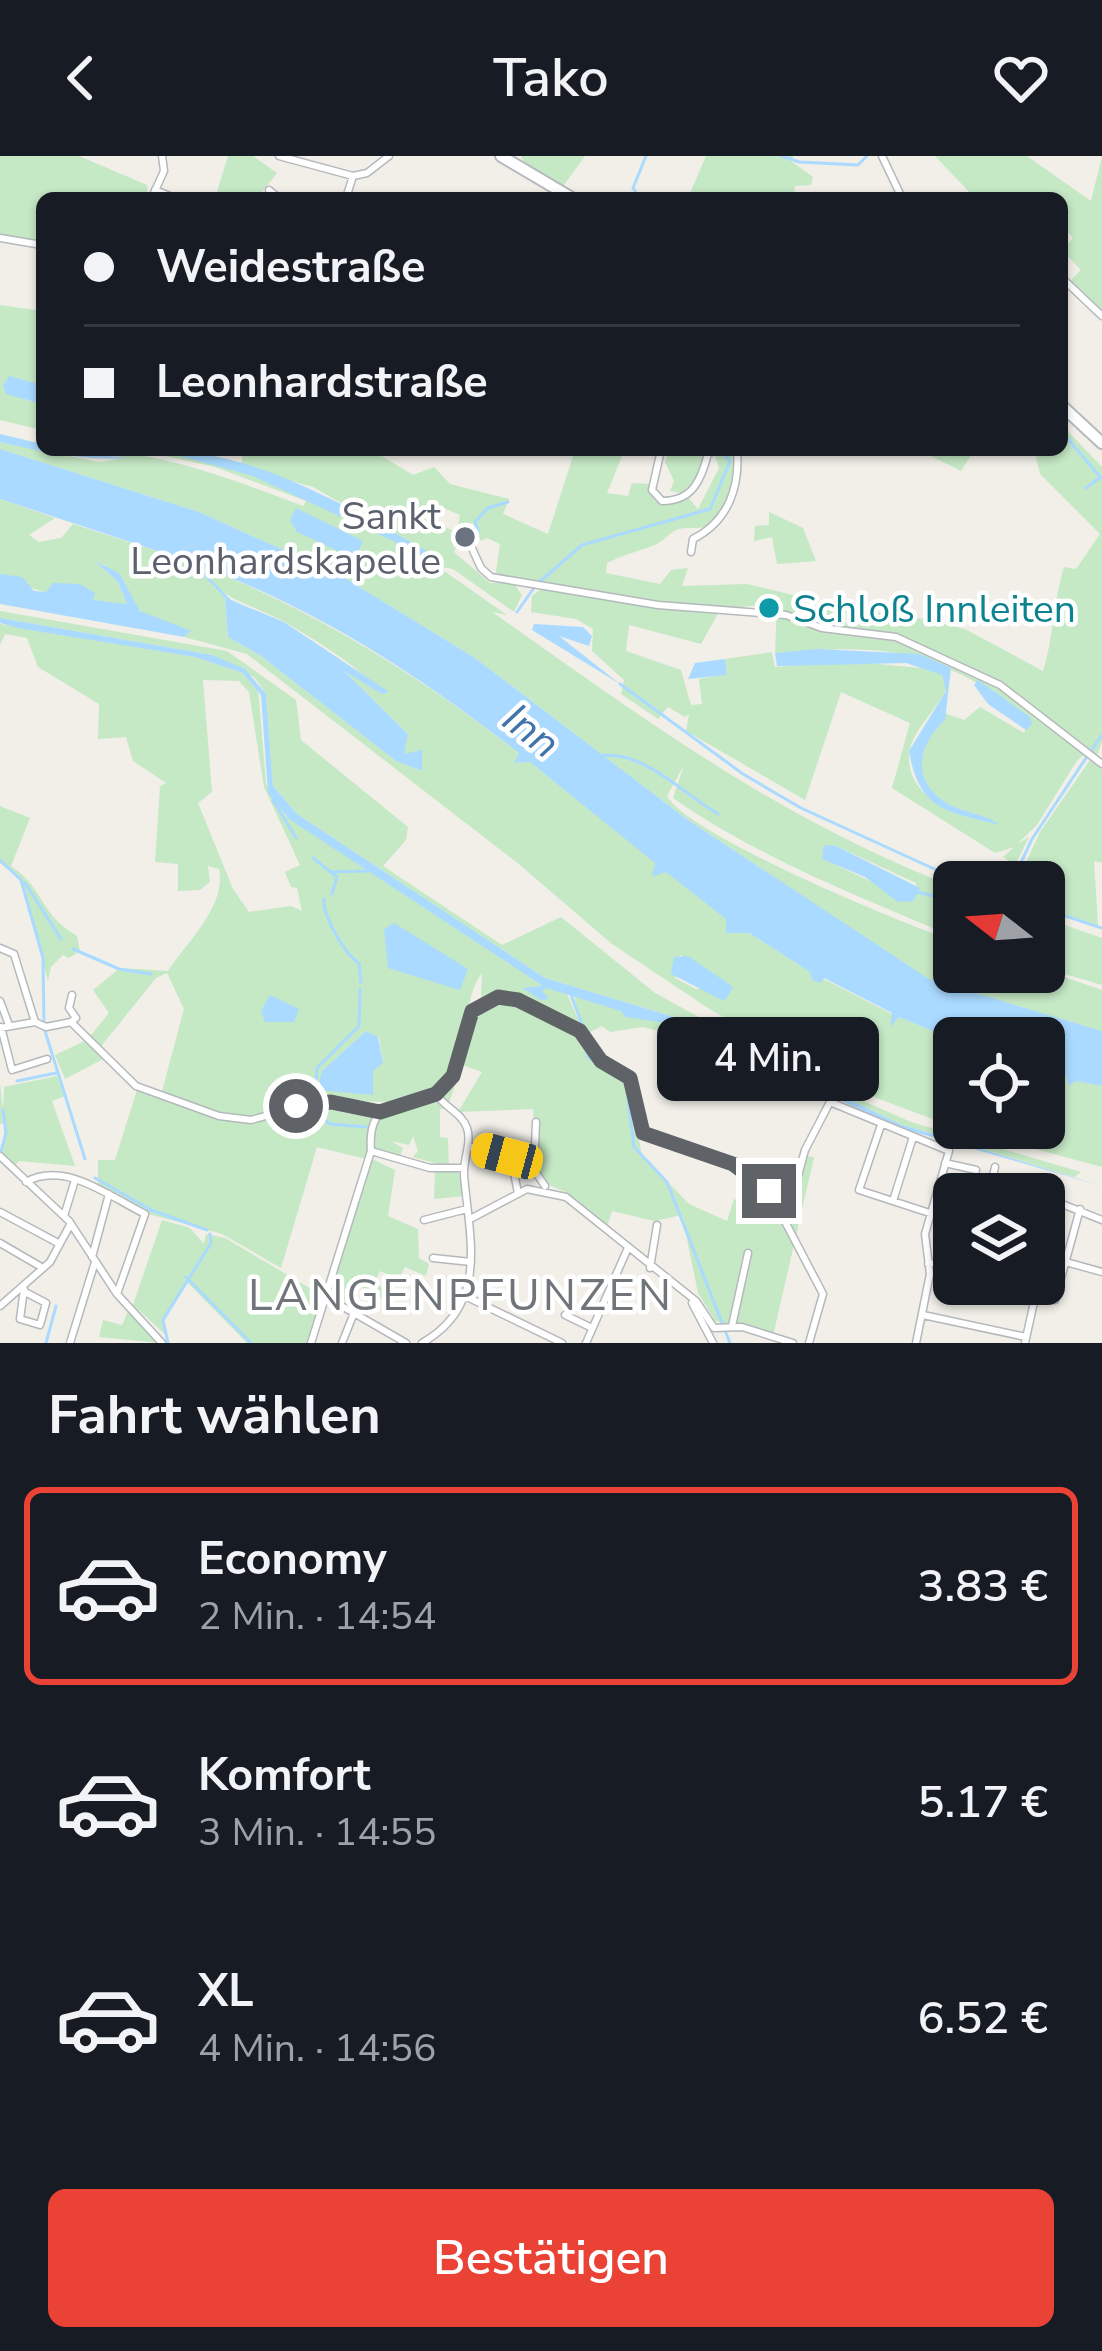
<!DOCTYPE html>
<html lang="de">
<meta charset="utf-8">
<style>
:root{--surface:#171b24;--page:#20242c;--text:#f1f3f6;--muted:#9ea1a6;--line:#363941;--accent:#ea4335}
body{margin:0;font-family:"Nunito Sans",sans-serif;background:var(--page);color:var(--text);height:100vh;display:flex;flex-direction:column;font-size:45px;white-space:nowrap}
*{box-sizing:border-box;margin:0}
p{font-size:39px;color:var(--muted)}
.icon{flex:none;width:66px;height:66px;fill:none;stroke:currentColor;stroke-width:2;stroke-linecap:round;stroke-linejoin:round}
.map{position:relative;height:1187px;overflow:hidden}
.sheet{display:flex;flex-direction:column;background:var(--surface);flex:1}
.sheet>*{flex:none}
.top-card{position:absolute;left:36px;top:36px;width:1032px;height:264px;border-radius:18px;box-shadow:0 3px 9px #0004;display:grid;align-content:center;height:264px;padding:0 48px;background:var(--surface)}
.needle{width:78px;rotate:287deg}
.tools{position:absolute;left:933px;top:705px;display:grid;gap:24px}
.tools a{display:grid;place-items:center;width:132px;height:132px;border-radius:18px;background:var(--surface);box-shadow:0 3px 9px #0004;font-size:60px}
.end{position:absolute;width:54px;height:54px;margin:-27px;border:15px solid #5f6368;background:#fff;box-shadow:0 0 0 6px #fff}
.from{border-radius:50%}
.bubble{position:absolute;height:84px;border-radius:18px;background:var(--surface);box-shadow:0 3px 9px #0004;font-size:39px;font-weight:600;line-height:84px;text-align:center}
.car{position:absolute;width:36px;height:72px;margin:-36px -18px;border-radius:15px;box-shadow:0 0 9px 3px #0007;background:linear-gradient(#f5c518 24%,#345 0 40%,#f5c518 0 76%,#345 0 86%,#f5c518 0)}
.top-card b{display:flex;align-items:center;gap:42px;height:114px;font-size:45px}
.top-card b+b{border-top:3px solid var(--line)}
.top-card i{width:30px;height:30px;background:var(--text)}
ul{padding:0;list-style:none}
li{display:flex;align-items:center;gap:36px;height:198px;margin:0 24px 18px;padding:0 24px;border:6px solid transparent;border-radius:18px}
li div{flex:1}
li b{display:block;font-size:45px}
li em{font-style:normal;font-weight:600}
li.current{border-color:var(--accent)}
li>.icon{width:108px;height:108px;stroke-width:1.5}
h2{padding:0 48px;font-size:54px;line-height:144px}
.primary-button{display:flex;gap:24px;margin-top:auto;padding:24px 48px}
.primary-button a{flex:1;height:138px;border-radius:18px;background:var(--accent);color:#fff;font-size:48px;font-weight:600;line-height:138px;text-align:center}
header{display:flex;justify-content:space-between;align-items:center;height:156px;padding:0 48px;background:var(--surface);font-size:54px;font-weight:600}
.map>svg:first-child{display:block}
.green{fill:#c5e8c5;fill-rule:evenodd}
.water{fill:#aadaff}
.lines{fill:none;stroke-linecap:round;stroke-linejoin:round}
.stream{stroke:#aadaff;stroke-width:3}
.street-casing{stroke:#b5b8bc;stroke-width:9}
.secondary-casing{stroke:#b6babf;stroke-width:14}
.street{stroke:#fff;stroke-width:6}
.secondary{stroke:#fff;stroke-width:10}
.route{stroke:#5f6368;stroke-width:15}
.worship-dot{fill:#6b7280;stroke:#fff;stroke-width:4.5}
.culture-dot{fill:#0f9aa8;stroke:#fff;stroke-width:4.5}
.labels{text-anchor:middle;stroke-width:9;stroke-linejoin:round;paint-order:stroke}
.worship-label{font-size:39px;fill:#5b616d;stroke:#fff;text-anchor:end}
.culture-label{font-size:39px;fill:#0d838f;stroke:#fff;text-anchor:start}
.water-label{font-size:42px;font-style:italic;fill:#4174aa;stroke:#fff}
.quarter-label{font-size:45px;letter-spacing:3px;fill:#70757a;stroke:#fff}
</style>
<header><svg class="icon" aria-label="back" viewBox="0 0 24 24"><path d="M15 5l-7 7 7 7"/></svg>Tako<svg class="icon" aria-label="heart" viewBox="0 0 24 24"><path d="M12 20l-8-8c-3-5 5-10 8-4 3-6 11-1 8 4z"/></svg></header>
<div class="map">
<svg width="1102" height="1187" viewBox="0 0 1102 1187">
<rect width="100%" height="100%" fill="#f1efe8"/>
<path class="green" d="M 0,0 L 79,0 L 147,29 L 148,42 L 42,42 L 42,88 L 0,81 Z
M 228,0 L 253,0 L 277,17 L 257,42 L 215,42 Z
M 521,0 L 585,0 L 561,33 L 527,12 Z
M 706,0 L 793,0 L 792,6 L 813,21 L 811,29 L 795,30 L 793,42 L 688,42 Z
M 935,0 L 1027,0 L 1091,45 L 1102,0 L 1102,158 L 1069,126 L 1081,114 L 1062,94 L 1073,82 L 1062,70 L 1062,42 L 975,42 Z
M 0,149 L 42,155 L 42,229 L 18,224 L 24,243 L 42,248 L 42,274 L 0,264 Z
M 1062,269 L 1102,311 L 1102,586 L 1096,602 L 1082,600 L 1076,606 L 1037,669 L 1017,688 L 1029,681 L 1015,709 L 1003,701 L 1014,691 L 995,697 L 892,632 L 910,567 L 841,536 L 805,644 L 686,575 L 689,558 L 685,561 L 668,551 L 658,563 L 621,538 L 624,524 L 592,495 L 593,473 L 576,463 L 531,456 L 532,440 L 545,430 L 515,429 L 522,439 L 514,456 L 453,413 L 437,410 L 507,459 L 492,456 C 646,564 776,662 954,731 L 954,781 C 858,740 759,702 673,642 L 684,609 L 667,640 C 688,679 903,768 954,785 L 954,816 L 1044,814 L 1102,834 L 1102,875 L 928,823 L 688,664 L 475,502 L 343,421 L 199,356 L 0,293 L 0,286 L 99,306 L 126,302 L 81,294 C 159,294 231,323 303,350 L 306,345 L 215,311 L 139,294 C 232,294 320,352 405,383 L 313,331 L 242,311 L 242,294 L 372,294 L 413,319 L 434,311 L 450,328 L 509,343 L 503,358 L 548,378 L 575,294 L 631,294 L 622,300 L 607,337 L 628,340 L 632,327 L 649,328 L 665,343 L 681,337 L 670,335 L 674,325 L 665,306 L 669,295 L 662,302 L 664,294 L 710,294 L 686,339 L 698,353 L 719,312 L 713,294 L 730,294 C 740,319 735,357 705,370 C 697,374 685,370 676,374 C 668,378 662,387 652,390 C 636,396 623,399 607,407 L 606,417 L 660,428 L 671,414 L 688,412 L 682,430 L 747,428 L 851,453 L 919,462 L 965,473 L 1043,515 C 1054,480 1053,446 1064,411 L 1076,413 L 1100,378 L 1040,318 L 1034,294 L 1062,294 ZM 432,347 L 460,359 L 458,369 L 473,367 L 481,385 L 487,382 L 500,388 L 496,415 L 500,427 L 490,427 L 454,396 L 462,378 L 420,361 ZM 765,448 L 777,451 L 775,497 C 892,487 933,493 1030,561 L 1024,577 L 980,551 L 964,564 L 944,557 L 945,564 C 919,587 910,621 943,645 C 959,656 981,657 997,667 C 960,662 901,642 910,593 C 915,572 936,554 946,534 L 942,519 L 930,513 L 848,505 L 775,511 L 772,496 L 725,503 L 727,518 L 699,523 L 702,548 L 691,549 L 681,514 L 626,495 L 629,469 L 701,488 L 720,454 ZM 836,690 L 916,727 L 913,745 L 823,703 Z
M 919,294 L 974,294 L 961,315 Z
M 0,343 L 55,362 L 29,379 L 39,386 L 61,382 L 73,368 L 191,406 L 225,442 L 228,481 L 261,500 L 396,605 L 421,615 L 413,601 L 403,598 L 408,578 L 340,511 L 382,538 C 359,510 321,488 290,469 C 256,449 217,444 196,408 C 314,454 418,519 519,597 L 515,607 L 530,606 L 727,763 L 810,816 L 892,858 L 892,868 L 899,861 L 954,884 L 954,971 L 858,935 L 711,854 L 612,788 L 520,709 L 247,498 L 184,481 L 190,475 C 175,471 154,465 142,456 C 122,439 125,414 96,406 L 118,426 L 127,448 C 87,453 36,436 0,418 ZM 680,799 L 729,828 L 696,833 L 675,822 Z
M 769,356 L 803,372 L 816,405 L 777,408 L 772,381 L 754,385 L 755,370 L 769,369 Z
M 0,455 L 227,495 L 296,544 L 301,584 L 408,671 L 406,684 L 383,710 L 502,789 L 561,761 L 655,837 L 849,943 L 850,939 L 911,966 L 1081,1016 L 1074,1021 L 900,968 L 684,864 L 545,822 L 297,658 L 273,630 L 266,538 L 255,522 L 212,499 L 0,462 Z
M 0,468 L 195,501 L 243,517 L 258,531 L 266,628 L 286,660 L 545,831 L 566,836 L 579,865 L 574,840 L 622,855 L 625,861 C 689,862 793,916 847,950 L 749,904 L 739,924 L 706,916 L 710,904 L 690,897 L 691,884 L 643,871 L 610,876 L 602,870 L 588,877 L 505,838 L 481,844 L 482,817 C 462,842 470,889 451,919 C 419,967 351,935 312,944 C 284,950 261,964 232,961 C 209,958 184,946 161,939 L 184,853 L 167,817 L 156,822 L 98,894 L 105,902 L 65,923 L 55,899 L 87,884 L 109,857 L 93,834 L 120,812 L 168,815 C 188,785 227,749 219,713 L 208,710 L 210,726 L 200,734 L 178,735 L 178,708 L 155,706 L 160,630 L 166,627 L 133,605 L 126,581 L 98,583 L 99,548 L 38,511 L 27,482 L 5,478 L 0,489 ZM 203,524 L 239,525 L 249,536 L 264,631 L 300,709 L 285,716 L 291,731 L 297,732 L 302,755 L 291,750 L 249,756 L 233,733 L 198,647 L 212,636 ZM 366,875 L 379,882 L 383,906 L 373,915 L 373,939 L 322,915 Z
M 1090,604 L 1102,613 L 1102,707 L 1094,705 L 1098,770 L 1044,751 L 1044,726 L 1017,726 L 1040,676 Z
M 0,650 L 30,662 L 11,710 C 45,733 39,758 77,780 L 80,795 L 69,802 L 63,799 L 51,811 L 48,825 L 21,724 L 0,707 Z
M 1044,762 L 1102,782 L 1102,829 L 1044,812 Z
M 499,843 L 576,876 L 599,907 L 626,921 L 642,999 L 689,1048 L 727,1065 L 734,1043 L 754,1050 L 761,1029 L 785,1068 L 805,1000 L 814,1001 L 773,1180 L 715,1165 L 698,1137 L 682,1059 L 654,1065 L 612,1055 L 606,1074 L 568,1037 L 537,1024 L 533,953 L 458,956 L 482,916 L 462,909 L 448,950 L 438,938 C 466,911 457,855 499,843 Z
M 1044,914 L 1102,930 L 1102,1011 L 957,972 L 1044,972 Z
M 57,920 L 65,940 L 52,945 L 75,1010 L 19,1005 L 13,1011 L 2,997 L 5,967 L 0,968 L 0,928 L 3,953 L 4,931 Z
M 137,934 L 245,966 L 317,948 L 376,957 L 366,1003 L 317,991 L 281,1112 L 222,1078 L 145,1057 L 98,1031 L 98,1004 L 115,1004 Z
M 434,941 L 447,952 L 440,953 L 440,981 L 448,982 L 449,1011 L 413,1001 L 418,995 L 413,980 L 409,989 L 391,985 L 403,992 L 400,1001 L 374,993 L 378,964 L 388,954 Z
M 370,1002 L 395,1014 L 388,1060 L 418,1073 L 419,1102 L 429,1108 L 426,1120 L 405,1111 L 399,1123 L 380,1115 L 374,1127 L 392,1137 L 389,1147 L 355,1128 L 342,1149 L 328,1138 Z
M 458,1014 L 465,1040 L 434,1043 L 435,1015 Z
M 162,1064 L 190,1072 L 204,1088 L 206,1078 L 225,1082 L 323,1140 L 308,1187 L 247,1187 L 186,1125 L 164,1163 L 167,1180 L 133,1149 Z
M 129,1153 L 160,1187 L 99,1181 L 103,1164 L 122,1169 Z"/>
<path class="water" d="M 9,220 L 42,229 L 42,248 L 6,238 L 3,230 Z
M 0,278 L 42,288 L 42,294 L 129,302 C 84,305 44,296 0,286 Z
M 0,293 L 199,356 L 343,421 L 475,502 L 688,664 L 929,823 L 1102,875 L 1102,930 L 1076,925 L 1069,930 L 1066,921 L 1044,914 L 1044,882 L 954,884 L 899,861 L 890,871 L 892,857 L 824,822 L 820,827 L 812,824 L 810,816 L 749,777 L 726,777 L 726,763 L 666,716 L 652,721 L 655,707 L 530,606 L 514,607 L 519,597 C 420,520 315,451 197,409 L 231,444 L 284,466 L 389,536 L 382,538 L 344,515 L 408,578 L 404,598 L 422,594 L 422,615 L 396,605 L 261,500 L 228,481 L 225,442 L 191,406 L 0,343 Z
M 158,294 C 256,294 351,353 434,399 L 434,404 L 253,320 Z
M 296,352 L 363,385 L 355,403 L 297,376 L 290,364 Z
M 95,405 L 119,417 L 140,455 L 191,475 L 184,481 L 0,448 L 0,418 L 22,421 L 34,435 L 46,436 L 53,427 L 80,428 L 95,437 L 93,444 L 127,448 L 118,426 Z
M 0,462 L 212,499 L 245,513 L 266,538 L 273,630 L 297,658 L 545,822 L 684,864 L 900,968 L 1102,1030 L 897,971 L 680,869 L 625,861 L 621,855 L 546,832 L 542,835 L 549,843 L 541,844 L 522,832 L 543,830 L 289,663 L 268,637 L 261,539 L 243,517 L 195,501 L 18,472 L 0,467 Z
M 534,468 L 583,471 L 592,480 L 589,490 L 559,480 L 620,528 L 532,474 Z
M 817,493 L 919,498 L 951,512 L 945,564 C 919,587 910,623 945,646 C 962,657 984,657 1000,669 C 950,656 919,656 909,595 L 946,535 L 942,519 L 906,507 L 777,510 L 775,497 Z
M 725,503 L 727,519 L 688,523 L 695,507 Z
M 978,524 L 1030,561 L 1032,568 L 1026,574 L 988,548 L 974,529 Z
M 824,689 L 836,690 L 920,732 L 913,745 L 898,746 L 865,721 L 822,703 Z
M 394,767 L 468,813 L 460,834 L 388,812 L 384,773 Z
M 688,800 L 729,828 L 733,832 L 724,845 L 671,818 L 674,801 Z
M 270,839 L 299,853 L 294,866 L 265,866 L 261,855 Z
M 366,875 L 378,881 L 383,907 L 373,915 L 373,939 L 318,934 L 322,915 Z"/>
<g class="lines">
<path class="stream" d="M 782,0 L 799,6 L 858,9 L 867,0
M 640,42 L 633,32 L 646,0
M 1062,276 L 1102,323
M 1086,332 L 1098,323
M 478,376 L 475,366 L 488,352 L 508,346
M 517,456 L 536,429 L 582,389 L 710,353 L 730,305 L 722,296
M 620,528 L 743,618 L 801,652 L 954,722
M 1090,596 L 1102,579
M 600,600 C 641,592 686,640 718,658
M 273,644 L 296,682
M 313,702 L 337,721 L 332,738
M 0,704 L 21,724 L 43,802 L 44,872 L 85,1003
M 330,716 L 368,715
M 958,724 L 964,726
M 1012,726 L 1032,683 L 1086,602
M 25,727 L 61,783
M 917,736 L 954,745
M 324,743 C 322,757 343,797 359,807 L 361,827
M 1044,753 L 1102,772
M 73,793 L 119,813 L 151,818
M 571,839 L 583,871
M 585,888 L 588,901 L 626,927 L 634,991 L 667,1026 L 730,1187
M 17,925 L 56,917
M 315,941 L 317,912 L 359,870 L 360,833
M 316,949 L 318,959 L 330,968 L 366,971
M 1,995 L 6,977 L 3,954
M 95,1022 L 151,1054 L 207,1074
M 186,1121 L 251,1187
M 46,1187 L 56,1150
M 168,1187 L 163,1164 L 211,1087 L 210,1078"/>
<defs>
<path id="street" d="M 279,0 L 353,20
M 882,0 L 902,42
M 155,34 L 172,41
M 269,34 L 279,42 L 306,42
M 153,39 L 164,15 L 162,0
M 346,42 L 353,20 L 367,17 L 389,0
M 0,82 L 42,89
M 1062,122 L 1102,160
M 661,294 L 652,334 L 662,345 C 693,345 701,324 708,298 L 715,294
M 465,377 L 481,412 L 491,421 L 658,449 L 786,459 L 822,472 L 896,481 L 1000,529 L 1102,608
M 691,396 L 693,383 C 729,365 740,330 737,294
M 0,792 L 14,798 L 35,866 L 46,871 L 71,866
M 0,845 L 9,869
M 71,866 L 136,930 L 219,960 L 251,964 L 320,945 L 380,957
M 71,866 L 76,862 L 69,852 L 72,839
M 1,871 L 12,914 L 47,903
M 0,872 L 35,866
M 536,966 L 534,1014 L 545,1030
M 881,969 L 859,1034 L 954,1065
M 468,990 L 511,1002 L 518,1037
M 371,995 L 430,1012 L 464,1012
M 0,1000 L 69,1065 L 117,1138 L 162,1187
M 945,1007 L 976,1014 L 970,1038
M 995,1011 L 990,1033 L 1005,1038
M 26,1026 C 65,1004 110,1041 145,1058 L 117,1138
M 893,1045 L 913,981
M 0,1056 L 58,1087
M 1044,1059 L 1052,1044 L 1102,1064
M 64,1060 L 75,1024
M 472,1062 L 527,1033 L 566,1041 L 696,1145 L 714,1172 L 742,1171 L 793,1187
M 424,1064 L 467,1053
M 786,1064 L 805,994 L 830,946 L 949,995 L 925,1078 L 930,1118 L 916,1187
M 0,1087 L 43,1112
M 1044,1100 L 1102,1116
M 92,1101 L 109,1038
M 433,1102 L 471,1106
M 928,1108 L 954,1105
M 650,1112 L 657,1069
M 967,1128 L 970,1135 L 1012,1144 L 1055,1144 L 1080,1053
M 24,1133 L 20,1163 L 40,1169 L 46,1147 L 27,1137
M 465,1140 L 562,1187
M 326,1141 L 406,1187
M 999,1142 L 1003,1128
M 692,1147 L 713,1187
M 0,1150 L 50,1106 L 70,1069
M 565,1159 L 592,1172
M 923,1159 L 1026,1181
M 732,1170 L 748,1097
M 70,1187 L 95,1106
M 311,1187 L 371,995 C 366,929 420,959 448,928 C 464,909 461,877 472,855 L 491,842 L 518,844 L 580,875 L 601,905 L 631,924 L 643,977 L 733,1008 L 757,1023 L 769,1035 L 823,1138 L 809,1187
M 342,1187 L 354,1157
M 422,1187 C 490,1149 469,1081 464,1019 C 463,1003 472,987 467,972 C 462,957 444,951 436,938
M 586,1187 L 627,1094
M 1025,1187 L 1034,1146"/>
<path id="secondary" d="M 501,0 L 572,42
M 1062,250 L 1102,287"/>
</defs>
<use href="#street" class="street-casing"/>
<use href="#secondary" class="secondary-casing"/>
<use href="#street" class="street"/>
<use href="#secondary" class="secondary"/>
</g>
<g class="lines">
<path class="route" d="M 296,950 L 331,946 L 380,956 L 436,938 L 453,920 L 472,855 L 498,841 L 518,844 L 580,875 L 601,905 L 630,922 L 643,977 L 733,1008 L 769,1035"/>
</g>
<circle class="worship-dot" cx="465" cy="381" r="12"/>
<circle class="culture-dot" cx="769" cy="452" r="12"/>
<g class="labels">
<g class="worship-label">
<text x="441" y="373">Sankt<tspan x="441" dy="45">Leonhardskapelle</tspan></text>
</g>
<g class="culture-label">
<text x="793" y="466">Schloß Innleiten</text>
</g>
<g class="water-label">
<text transform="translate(532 574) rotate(38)" y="15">Inn</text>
</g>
<g class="quarter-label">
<text x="461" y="1154">LANGENPFUNZEN</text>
</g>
</g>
</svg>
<div class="tools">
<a><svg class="needle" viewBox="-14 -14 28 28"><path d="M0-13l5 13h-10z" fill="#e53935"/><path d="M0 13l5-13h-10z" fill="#9ea1a6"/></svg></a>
<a><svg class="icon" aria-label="locate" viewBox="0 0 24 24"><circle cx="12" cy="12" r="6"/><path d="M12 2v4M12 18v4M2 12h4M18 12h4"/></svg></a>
<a><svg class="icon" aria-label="layers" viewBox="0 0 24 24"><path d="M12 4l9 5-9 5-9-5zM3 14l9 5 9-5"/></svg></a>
</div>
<i class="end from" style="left:296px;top:950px"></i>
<i class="end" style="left:769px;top:1035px"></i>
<div class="bubble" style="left:657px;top:861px;width:222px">4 Min.</div>
<i class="car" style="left:507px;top:1000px;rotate:285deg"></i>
<div class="top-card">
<b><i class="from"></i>Weidestraße</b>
<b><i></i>Leonhardstraße</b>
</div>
</div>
<section class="sheet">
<h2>Fahrt wählen</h2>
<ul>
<li class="current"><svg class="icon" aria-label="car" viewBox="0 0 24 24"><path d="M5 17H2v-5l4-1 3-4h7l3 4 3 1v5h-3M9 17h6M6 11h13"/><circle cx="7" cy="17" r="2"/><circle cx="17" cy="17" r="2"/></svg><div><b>Economy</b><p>2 Min. · 14:54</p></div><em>3.83 €</em></li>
<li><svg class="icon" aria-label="car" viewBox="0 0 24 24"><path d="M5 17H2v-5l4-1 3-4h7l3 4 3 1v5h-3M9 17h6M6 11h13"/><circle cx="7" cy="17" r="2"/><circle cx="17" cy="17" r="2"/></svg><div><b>Komfort</b><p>3 Min. · 14:55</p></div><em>5.17 €</em></li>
<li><svg class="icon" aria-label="car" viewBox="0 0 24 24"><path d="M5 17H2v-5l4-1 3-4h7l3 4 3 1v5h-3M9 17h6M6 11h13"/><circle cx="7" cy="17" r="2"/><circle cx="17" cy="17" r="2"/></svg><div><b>XL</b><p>4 Min. · 14:56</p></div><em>6.52 €</em></li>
</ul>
<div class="primary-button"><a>Bestätigen</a></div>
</section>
